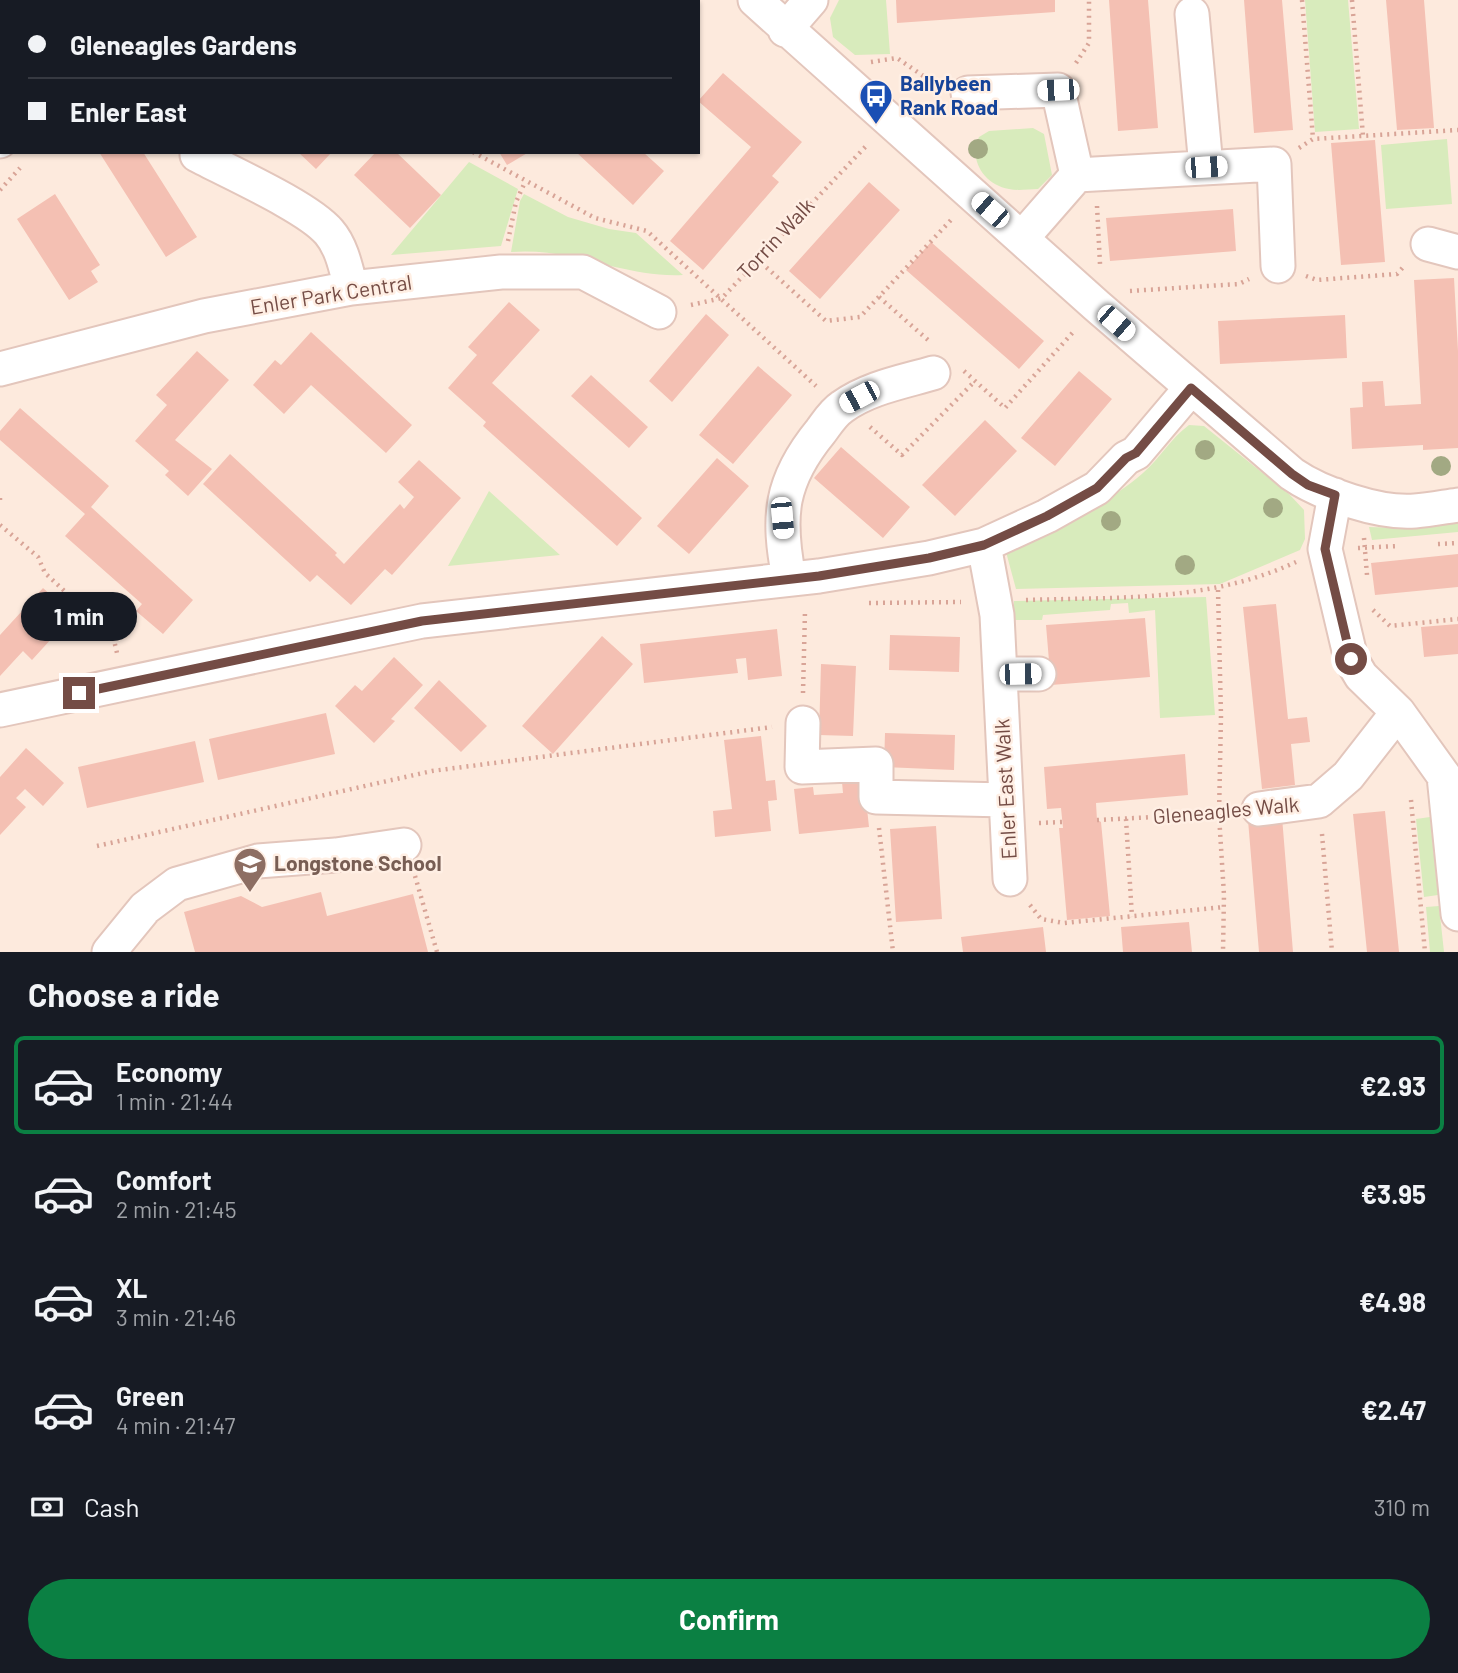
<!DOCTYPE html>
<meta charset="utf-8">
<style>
:root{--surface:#171b24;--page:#242831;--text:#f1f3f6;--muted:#9ea1a6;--line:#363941;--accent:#0b8043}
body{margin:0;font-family:Barlow,sans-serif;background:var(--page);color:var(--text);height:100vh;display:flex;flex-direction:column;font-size:26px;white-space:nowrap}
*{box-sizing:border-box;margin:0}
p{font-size:23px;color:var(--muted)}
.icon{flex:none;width:38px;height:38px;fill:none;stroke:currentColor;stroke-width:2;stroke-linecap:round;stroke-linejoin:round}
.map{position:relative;height:952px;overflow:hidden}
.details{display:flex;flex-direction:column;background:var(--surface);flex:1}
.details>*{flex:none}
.banner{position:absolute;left:0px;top:0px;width:700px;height:154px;box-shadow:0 2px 5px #0004;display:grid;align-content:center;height:154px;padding:0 28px;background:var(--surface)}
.end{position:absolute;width:32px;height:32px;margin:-16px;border:9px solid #744c45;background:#fff;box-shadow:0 0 0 4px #fff}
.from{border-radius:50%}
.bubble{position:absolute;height:49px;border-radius:24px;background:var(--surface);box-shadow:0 2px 5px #0004;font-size:23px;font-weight:700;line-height:49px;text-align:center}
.car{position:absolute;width:21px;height:42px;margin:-21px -10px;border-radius:9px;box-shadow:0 0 5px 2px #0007;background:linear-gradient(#fff 24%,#345 0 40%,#fff 0 76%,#345 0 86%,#fff 0)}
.banner b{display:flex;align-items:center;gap:24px;height:66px;font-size:26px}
.banner b+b{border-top:2px solid var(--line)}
.banner i{width:18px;height:18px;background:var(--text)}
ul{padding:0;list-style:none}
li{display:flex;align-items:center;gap:21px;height:98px;margin:0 14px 10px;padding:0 14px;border:4px solid transparent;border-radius:10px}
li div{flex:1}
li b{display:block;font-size:26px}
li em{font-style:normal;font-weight:700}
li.current{border-color:var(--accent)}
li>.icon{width:63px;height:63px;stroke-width:1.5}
h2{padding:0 28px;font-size:32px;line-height:84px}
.pay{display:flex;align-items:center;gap:18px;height:77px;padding:0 28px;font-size:26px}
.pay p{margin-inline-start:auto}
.button{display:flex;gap:14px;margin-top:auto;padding:14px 28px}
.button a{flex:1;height:80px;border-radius:42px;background:var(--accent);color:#fff;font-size:28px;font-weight:700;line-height:80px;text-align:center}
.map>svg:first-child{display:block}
.green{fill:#d8ebbc}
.building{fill:#f4c0b3}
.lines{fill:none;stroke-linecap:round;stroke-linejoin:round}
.minor-casing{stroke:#e3c6bc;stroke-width:37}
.path{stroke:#d8a497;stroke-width:4.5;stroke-dasharray:2 5;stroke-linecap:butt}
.minor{stroke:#fff;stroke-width:33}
.tree{fill:#a2a983}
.route{stroke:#744c45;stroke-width:9}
.labels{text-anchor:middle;stroke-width:5;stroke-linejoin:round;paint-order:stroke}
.transit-label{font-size:21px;font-weight:bold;fill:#164399;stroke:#ffefe4;text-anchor:start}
.street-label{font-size:21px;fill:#744c45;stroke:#ffefe4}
.education-label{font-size:21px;font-weight:bold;fill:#785e54;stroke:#ffefe4;text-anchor:start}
</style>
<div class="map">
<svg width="1458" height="952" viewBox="0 0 1458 952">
<rect width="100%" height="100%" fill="#fdeadd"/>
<path class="green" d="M 839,0 L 886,0 L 890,54 L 855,55 L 833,37 L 830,18 Z
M 1305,0 L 1348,0 L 1359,129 L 1315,132 Z
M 1033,128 L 1044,134 L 1052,175 L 1038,189 C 1029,189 1018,191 1009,189 C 984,185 968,159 979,137 L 989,131 Z
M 1447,139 L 1452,204 L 1386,209 L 1381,145 Z
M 469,162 L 518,189 L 501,246 L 391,255 Z
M 524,194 L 568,217 L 609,229 L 636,233 L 683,275 C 622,278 575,247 511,252 L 520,201 Z
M 1189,425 L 1204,426 L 1290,495 L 1304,510 L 1305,539 L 1300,550 L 1220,584 L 1016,589 L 1006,552 C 1052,529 1104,507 1143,473 C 1160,458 1170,439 1189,425 Z
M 489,491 L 560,555 L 448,566 Z
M 1458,520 L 1458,532 L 1372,540 L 1369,527 L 1402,528 Z
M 1206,597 L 1215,715 L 1160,718 L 1155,610 L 1129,613 L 1128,603 L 1111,604 L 1110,610 L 1043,615 L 1042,620 L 1014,620 L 1014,601 Z
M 1430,817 L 1438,895 L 1424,897 L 1416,819 Z
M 1439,906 L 1444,952 L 1430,952 L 1426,907 Z"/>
<path class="building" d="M 896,0 L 1055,0 L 1055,12 L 897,23 Z
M 1109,0 L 1148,0 L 1158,128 L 1118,131 Z
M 1244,0 L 1282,0 L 1293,130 L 1254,133 Z
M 1386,0 L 1424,0 L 1434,128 L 1397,130 Z
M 723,73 L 802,142 L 772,176 L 779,182 L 703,270 L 670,241 L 751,147 L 698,101 Z
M 1375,140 L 1385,262 L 1341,265 L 1331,143 Z
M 99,152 L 143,152 L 197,237 L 166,257 Z
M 298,152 L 332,152 L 316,169 Z
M 376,152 L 396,152 L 441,195 L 410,228 L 354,175 Z
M 499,152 L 529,152 L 507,165 Z
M 576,152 L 643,152 L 664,171 L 633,205 Z
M 869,182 L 900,210 L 820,299 L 789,271 Z
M 55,194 L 100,265 L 91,271 L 98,282 L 69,300 L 17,219 Z
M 1233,209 L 1236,251 L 1110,261 L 1106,218 Z
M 931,242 L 1044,341 L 1019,369 L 906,270 Z
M 1454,278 L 1458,351 L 1458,448 L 1423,450 L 1423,445 L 1352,449 L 1350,408 L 1363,407 L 1362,382 L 1383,381 L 1385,406 L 1421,404 L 1414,280 Z
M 509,302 L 540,330 L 492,383 L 642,518 L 617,546 L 483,426 L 486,422 L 448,388 L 477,355 L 468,347 Z
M 706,314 L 729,335 L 672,402 L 649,381 Z
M 1345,315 L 1347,358 L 1220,364 L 1218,321 Z
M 311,332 L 412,425 L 386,453 L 311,385 L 284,414 L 253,385 L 275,360 L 281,365 Z
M 197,351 L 229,380 L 175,440 L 212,469 L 188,496 L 165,475 L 169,471 L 135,441 L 167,405 L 156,395 Z
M 758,366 L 792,395 L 733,464 L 699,435 Z
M 1079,371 L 1112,399 L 1055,466 L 1021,438 Z
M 591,375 L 648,427 L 629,448 L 571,396 Z
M 20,408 L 109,486 L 91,507 L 193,600 L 163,634 L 136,611 L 142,604 L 65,536 L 85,514 L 0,440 L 0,431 Z
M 985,420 L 1017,451 L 955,516 L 922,485 Z
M 841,447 L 910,507 L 883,538 L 814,478 Z
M 230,454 L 337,553 L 335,555 L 344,564 L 400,504 L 404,509 L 414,497 L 398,482 L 419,460 L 461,498 L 392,575 L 385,569 L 351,605 L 317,575 L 310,582 L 203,484 Z
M 717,458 L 749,486 L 689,554 L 657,526 Z
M 1458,554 L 1458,587 L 1375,595 L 1371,563 Z
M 43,588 L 73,615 L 32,660 L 23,651 L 0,676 L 0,635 Z
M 1276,604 L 1288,719 L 1307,717 L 1310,742 L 1291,744 L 1295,785 L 1262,789 L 1243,607 Z
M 1145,618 L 1150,677 L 1051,685 L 1046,625 Z
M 1458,624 L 1458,654 L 1424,657 L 1421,627 Z
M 777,629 L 782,676 L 748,680 L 746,658 L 736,659 L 738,673 L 644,683 L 640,644 Z
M 890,635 L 960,637 L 959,672 L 889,670 Z
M 602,636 L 633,664 L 553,754 L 522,726 Z
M 394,657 L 423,685 L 391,719 L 395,721 L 374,743 L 335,706 L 355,685 L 362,691 Z
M 821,664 L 856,666 L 853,736 L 819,735 Z
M 439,680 L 487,726 L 461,752 L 414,708 Z
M 326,713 L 335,754 L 218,780 L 209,739 Z
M 885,733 L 955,735 L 954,770 L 884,767 Z
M 761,736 L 766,781 L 775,780 L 777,800 L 768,801 L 771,831 L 715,837 L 713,811 L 732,809 L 724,740 Z
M 195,741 L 204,782 L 87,808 L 78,767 Z
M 26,748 L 64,783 L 43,806 L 25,789 L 16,798 L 26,807 L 0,835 L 0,777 Z
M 1185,754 L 1188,795 L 1096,803 L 1097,820 L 1101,822 L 1110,916 L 1067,920 L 1059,828 L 1063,828 L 1061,808 L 1047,809 L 1044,767 Z
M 859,781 L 859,791 L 865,790 L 869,827 L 799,834 L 794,789 L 813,787 L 814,795 L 843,793 L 842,782 Z
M 1385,811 L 1399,952 L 1367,952 L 1353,814 Z
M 1282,817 L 1293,952 L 1259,952 L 1248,820 Z
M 936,826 L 942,919 L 896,922 L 890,829 Z
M 321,892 L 327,916 L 413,894 L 428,952 L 195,952 L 184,912 L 241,896 L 262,907 Z
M 1189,922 L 1192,952 L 1123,952 L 1121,927 Z
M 1043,927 L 1046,952 L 963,952 L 961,937 Z"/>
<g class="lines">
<defs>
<path id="minor" d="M 231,0 L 234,2
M 755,0 L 1097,306 L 1292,474 C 1321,494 1380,514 1415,511 C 1429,510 1444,507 1458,505
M 128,2 L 129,0
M 1192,14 L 1206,167
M 785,30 L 811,0
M 968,93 L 1058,90 L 1077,175 L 1022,238
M 0,141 L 2,139
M 197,155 C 229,172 308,207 329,232 C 342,247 346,269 351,288
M 1077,175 L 1274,164 L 1278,266
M 1428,244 L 1458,252
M 0,369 L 204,316 L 351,288 L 501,272 L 583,272 L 659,312
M 1335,495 L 1325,549 L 1351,659 L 1361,676 L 1398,712 L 1444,776 L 1458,914
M 984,545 L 997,615 L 1010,879
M 789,578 C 777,516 780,481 821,431 C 827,423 833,413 842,407 C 868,388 902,382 933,373
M 1000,674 L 1039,674
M 0,710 L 422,621 L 819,576 L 929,558 L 984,545 L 1047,516 L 1097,488 L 1126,458 L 1136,453 L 1191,388
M 803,723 L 802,767 L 876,764 L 876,797 L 1006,800
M 1259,809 L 1319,801 L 1348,776 L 1398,712
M 109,952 L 145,908 L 177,884 L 258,861 L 336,855 L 404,845"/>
</defs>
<use href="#minor" class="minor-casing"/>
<path class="path" d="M 1302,0 L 1313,139
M 1352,0 L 1363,136
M 174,2 L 176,0
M 321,2 L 324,0
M 552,2 L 554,0
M 871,62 L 897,58 L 938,86
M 1076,63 L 1089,43 L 1089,0
M 1299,148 L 1313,139 L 1458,130
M 473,152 L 595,218 L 647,231 L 816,386
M 0,190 L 20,168
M 1097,206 L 1100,264
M 508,241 L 516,202 L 525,182
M 756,258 L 826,321 L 860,317 L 951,220
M 1306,276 L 1317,280 L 1397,274 L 1405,265
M 1130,291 L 1239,284 L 1249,279
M 879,297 L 928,340
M 691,305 L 722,298 L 868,144
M 964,371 L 1005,408 L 1075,330
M 870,427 L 902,455 L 975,381
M 0,498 L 0,502
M 0,525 L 38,557 L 45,573 L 113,636 L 117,653
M 1364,538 L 1367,575
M 1438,544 L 1458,543
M 1358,548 L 1398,546
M 1218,590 L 1221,716 L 1219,815 L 1224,895 L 1223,952
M 1026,600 C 1119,597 1209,602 1296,562
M 869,603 L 961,602
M 1373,610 L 1390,626 L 1458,619
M 803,693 L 805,611
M 1411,800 L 1425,952
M 1126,819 L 1132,917
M 1097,820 L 1229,813
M 1039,823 L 1062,822
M 879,828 L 893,952
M 1322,834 L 1332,952
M 97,846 L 432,771 L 772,727
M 415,876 L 437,952
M 1030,905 L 1041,919 L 1064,923 L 1224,907"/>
<use href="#minor" class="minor"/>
</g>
<g class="tree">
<circle cx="978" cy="149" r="10"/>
<circle cx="1205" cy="450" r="10"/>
<circle cx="1441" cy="466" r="10"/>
<circle cx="1273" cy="508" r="10"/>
<circle cx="1111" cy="521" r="10"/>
<circle cx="1185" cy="565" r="10"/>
</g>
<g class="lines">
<path class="route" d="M 79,693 L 422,621 L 819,576 L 929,558 L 984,545 L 1047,516 L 1097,488 L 1126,458 L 1136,453 L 1191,388 L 1292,474 L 1308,485 L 1335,495 L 1325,549 L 1351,659"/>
</g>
<defs>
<symbol id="bus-pin" viewBox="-11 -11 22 30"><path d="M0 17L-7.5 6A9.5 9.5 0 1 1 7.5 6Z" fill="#1a4fb4" stroke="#ffefe4"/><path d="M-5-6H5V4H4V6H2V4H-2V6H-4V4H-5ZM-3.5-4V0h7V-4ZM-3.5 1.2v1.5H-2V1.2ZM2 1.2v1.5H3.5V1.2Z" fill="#fff"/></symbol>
<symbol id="school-pin" viewBox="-11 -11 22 30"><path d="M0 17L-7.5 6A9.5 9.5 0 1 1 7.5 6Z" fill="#8d6e63" stroke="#ffefe4"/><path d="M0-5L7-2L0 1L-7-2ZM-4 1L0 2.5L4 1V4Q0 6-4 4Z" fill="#fff"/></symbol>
</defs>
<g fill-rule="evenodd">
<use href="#bus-pin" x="857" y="77" width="38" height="52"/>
<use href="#school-pin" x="231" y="845" width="38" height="52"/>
</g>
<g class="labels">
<g class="transit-label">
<text x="900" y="91">Ballybeen<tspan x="900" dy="24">Rank Road</tspan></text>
</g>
<g class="street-label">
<text transform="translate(776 239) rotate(-47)" y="7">Torrin Walk</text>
<text transform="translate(331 295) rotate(-9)" y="7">Enler Park Central</text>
<text transform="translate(1006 789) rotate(-93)" y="7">Enler East Walk</text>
<text transform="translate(1226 811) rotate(-5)" y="7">Gleneagles Walk</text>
</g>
<g class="education-label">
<text x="274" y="871">Longstone School</text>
</g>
</g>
</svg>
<i class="end from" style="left:1351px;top:659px"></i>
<i class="end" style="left:79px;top:693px"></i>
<div class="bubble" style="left:21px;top:592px;width:116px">1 min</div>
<i class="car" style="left:1058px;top:90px;rotate:268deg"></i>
<i class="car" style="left:1206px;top:167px;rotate:87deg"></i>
<i class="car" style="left:990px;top:210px;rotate:311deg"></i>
<i class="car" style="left:1116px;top:323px;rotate:131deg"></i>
<i class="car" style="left:859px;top:397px;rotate:242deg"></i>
<i class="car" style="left:782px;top:518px;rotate:175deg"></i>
<i class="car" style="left:1020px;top:674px;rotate:89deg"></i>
<div class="banner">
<b><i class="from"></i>Gleneagles Gardens</b>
<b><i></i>Enler East</b>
</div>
</div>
<section class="details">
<h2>Choose a ride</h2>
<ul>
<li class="current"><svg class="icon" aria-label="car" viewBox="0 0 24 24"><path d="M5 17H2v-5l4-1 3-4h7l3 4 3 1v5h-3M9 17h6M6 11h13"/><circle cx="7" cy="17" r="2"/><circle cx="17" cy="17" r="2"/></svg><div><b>Economy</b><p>1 min · 21:44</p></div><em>€2.93</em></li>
<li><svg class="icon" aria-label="car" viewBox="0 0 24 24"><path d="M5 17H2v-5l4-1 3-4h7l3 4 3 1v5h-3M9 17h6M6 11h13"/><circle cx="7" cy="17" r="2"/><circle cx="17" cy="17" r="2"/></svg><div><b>Comfort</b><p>2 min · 21:45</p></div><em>€3.95</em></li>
<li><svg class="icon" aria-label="car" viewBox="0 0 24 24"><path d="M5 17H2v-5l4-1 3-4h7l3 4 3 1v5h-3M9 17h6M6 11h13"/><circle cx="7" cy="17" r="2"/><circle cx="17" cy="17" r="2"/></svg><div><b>XL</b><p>3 min · 21:46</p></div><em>€4.98</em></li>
<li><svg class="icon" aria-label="car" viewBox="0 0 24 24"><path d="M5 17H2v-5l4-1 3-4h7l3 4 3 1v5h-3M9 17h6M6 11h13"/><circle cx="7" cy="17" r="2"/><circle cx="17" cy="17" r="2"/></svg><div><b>Green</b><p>4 min · 21:47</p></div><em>€2.47</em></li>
</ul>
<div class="pay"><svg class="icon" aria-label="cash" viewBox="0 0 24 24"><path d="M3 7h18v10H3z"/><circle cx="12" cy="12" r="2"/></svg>Cash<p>310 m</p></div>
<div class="button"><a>Confirm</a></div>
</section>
